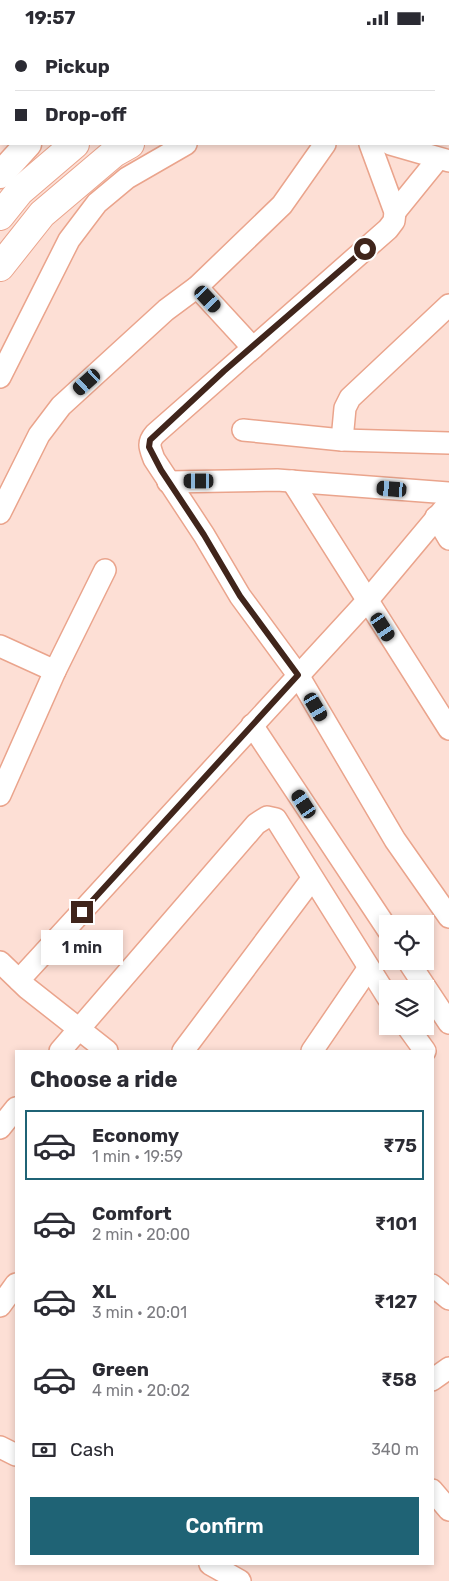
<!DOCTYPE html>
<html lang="en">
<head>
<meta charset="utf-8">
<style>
  body { margin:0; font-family:Rubik,sans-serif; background:#f7f7f7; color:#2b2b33; height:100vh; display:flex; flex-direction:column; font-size:19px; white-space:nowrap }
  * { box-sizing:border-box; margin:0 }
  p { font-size:16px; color:#7c7c81 }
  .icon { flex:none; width:28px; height:28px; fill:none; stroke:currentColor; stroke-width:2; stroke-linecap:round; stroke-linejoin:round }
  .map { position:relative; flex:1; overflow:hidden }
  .panel { position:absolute; left:15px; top:1015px; width:419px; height:515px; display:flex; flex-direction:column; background:#fff; border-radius:0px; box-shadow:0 2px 8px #0003 }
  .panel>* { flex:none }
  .banner { position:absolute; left:0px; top:0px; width:450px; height:110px; box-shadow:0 2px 8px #0003; display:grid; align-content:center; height:110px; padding:0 15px; background:#fff }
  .controls { position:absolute; left:379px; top:880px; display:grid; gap:10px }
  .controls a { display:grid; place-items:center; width:55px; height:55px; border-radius:0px; background:#fff; box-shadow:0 2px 8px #0003; font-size:25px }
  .end { position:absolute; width:22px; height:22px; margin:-11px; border:6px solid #40251b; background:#fff; box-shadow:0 0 0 2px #fff }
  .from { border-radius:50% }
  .bubble { position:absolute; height:35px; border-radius:0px; background:#fff; box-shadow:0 2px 8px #0003; font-size:16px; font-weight:600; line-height:35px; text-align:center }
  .car { position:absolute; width:15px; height:30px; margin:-15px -8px; border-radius:6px; box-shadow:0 0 4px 1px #0007; background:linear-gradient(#222 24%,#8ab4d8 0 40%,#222 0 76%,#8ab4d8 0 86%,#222 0) }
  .banner b { display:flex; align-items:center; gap:18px; height:48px; font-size:19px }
  .banner b+b { border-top:1px solid #e1e1e2 }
  .banner i { width:12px; height:12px; background:#2b2b33 }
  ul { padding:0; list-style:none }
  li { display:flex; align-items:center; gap:15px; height:70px; margin:0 10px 8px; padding:0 5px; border:2px solid transparent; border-radius:0px }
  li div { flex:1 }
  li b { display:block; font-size:19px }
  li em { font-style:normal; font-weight:600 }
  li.active { border-color:#1f6375 }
  li>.icon { width:45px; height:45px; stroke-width:1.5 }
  h2 { padding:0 15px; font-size:22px; line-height:60px }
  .pay { display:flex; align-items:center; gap:12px; height:55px; padding:0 15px; font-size:19px }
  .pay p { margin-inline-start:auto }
  .cta { display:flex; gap:10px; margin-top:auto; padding:10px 15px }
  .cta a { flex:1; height:58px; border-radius:0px; background:#1f6375; color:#fff; font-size:20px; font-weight:600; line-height:58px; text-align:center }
  .status { display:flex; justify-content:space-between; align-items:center; height:35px; padding:0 25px; background:#fff; direction:ltr }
  .status svg { height:14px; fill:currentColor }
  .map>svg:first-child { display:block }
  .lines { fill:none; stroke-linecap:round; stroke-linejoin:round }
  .minor-casing { stroke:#eaa48c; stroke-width:24 }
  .major-casing { stroke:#eaa48c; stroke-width:29 }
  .highway-casing { stroke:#eaa48c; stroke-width:30 }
  .minor { stroke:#fff; stroke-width:21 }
  .major { stroke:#fff; stroke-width:26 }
  .highway { stroke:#fff; stroke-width:28 }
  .route { stroke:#40251b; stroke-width:6 }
</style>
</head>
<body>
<div class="status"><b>19:57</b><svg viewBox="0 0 49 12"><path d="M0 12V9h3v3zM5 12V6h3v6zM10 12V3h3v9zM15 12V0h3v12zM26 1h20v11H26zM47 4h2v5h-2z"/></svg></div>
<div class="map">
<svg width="449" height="1546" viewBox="0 0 449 1546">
  <rect width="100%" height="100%" fill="#fddfd5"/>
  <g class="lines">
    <defs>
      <g id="minor">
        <path d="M370,109L395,177L394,186L388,194L155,399C147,408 150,413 154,424L204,500L240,561L298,640L395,805L449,882"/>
        <polyline points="390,109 449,126"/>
        <polyline points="395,177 438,124"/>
        <polyline points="197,252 253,313"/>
        <polyline points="0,342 69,205 97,168 127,143 186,109"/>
        <polyline points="243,395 342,405 449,408"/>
        <polyline points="342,405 345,373 350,363 449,270"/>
        <polyline points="292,446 449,694"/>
        <polyline points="168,447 277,445 449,458"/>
        <polyline points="0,478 39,400 61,371 166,275 197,252 282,170 325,109"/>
        <polyline points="436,482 449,504"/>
        <polyline points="0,611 55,636"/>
        <polyline points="252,690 388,895"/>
        <polyline points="0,760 55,636 105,535"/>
        <polyline points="408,926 449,988"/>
        <polyline points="0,927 27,953 107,1016"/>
        <polyline points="19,945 367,566 449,468"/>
        <polyline points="407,991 425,1016"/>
        <polyline points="60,1016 256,789 267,782 276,784 388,963"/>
        <polyline points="183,1016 312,844"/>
        <polyline points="312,1016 368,934"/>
        <polyline points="0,1093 16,1073"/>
        <polyline points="432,1250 449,1264"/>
        <polyline points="0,1271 16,1249"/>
        <polyline points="432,1345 449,1333"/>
        <polyline points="0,1412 16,1420"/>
        <polyline points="432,1455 449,1475"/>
        <polyline points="210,1529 240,1546"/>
      </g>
      <g id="major">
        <polyline points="435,0 435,1"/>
        <polyline points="127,1 128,0"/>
        <polyline points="150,1 152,0"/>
        <polyline points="0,140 28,109"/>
      </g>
      <g id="highway">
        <polyline points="271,1 275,0"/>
        <polyline points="0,181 20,156 75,109"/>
        <polyline points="0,232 42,179 114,118 130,109"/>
      </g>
    </defs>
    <!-- minor casing -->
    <use href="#minor" class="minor-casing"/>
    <!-- major casing -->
    <use href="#major" class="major-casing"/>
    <!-- highway casing -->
    <use href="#highway" class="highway-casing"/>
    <!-- minor -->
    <use href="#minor" class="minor"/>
    <!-- major -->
    <use href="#major" class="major"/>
    <!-- highway -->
    <use href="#highway" class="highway"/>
  </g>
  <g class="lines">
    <!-- route -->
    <polyline class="route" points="82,877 298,640 240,561 204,500 161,435 149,412 150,405 224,336 365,214"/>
  </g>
</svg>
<div class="controls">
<a><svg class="icon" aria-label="locate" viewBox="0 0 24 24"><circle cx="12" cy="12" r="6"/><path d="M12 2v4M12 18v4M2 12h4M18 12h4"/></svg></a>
<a><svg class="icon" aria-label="layers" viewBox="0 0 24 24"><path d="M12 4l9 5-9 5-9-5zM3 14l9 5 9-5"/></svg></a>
</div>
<i class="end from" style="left:365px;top:214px"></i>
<i class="end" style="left:82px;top:877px"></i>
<div class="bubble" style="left:41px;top:895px;width:82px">1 min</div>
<i class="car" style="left:208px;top:264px;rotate:137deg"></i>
<i class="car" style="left:87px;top:347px;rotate:228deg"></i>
<i class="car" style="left:199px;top:446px;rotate:270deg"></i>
<i class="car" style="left:392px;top:454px;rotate:275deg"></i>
<i class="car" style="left:383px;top:592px;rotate:147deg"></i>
<i class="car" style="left:316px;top:672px;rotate:150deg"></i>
<i class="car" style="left:304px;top:769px;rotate:327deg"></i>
<div class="banner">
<b><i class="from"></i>Pickup</b>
<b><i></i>Drop-off</b>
</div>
<section class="panel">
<h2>Choose a ride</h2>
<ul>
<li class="active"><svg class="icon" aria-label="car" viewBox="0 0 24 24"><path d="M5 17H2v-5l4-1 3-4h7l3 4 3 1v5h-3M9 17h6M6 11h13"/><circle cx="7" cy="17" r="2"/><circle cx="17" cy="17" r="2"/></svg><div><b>Economy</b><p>1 min · 19:59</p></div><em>₹75</em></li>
<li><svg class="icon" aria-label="car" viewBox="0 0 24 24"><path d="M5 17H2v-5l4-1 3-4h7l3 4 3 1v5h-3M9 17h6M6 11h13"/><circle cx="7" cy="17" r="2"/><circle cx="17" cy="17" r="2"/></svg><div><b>Comfort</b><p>2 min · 20:00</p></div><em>₹101</em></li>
<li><svg class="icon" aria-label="car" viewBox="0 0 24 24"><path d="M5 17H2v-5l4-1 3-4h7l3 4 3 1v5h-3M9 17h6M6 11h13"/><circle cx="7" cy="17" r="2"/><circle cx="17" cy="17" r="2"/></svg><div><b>XL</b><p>3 min · 20:01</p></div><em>₹127</em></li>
<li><svg class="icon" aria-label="car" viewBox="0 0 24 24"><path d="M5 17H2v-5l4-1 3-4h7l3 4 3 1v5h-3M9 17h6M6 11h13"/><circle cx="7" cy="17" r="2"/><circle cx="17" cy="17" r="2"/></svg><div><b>Green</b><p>4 min · 20:02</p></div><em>₹58</em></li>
</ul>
<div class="pay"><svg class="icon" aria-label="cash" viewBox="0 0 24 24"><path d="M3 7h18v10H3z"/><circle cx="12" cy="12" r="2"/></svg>Cash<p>340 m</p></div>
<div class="cta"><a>Confirm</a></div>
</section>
</div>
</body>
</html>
